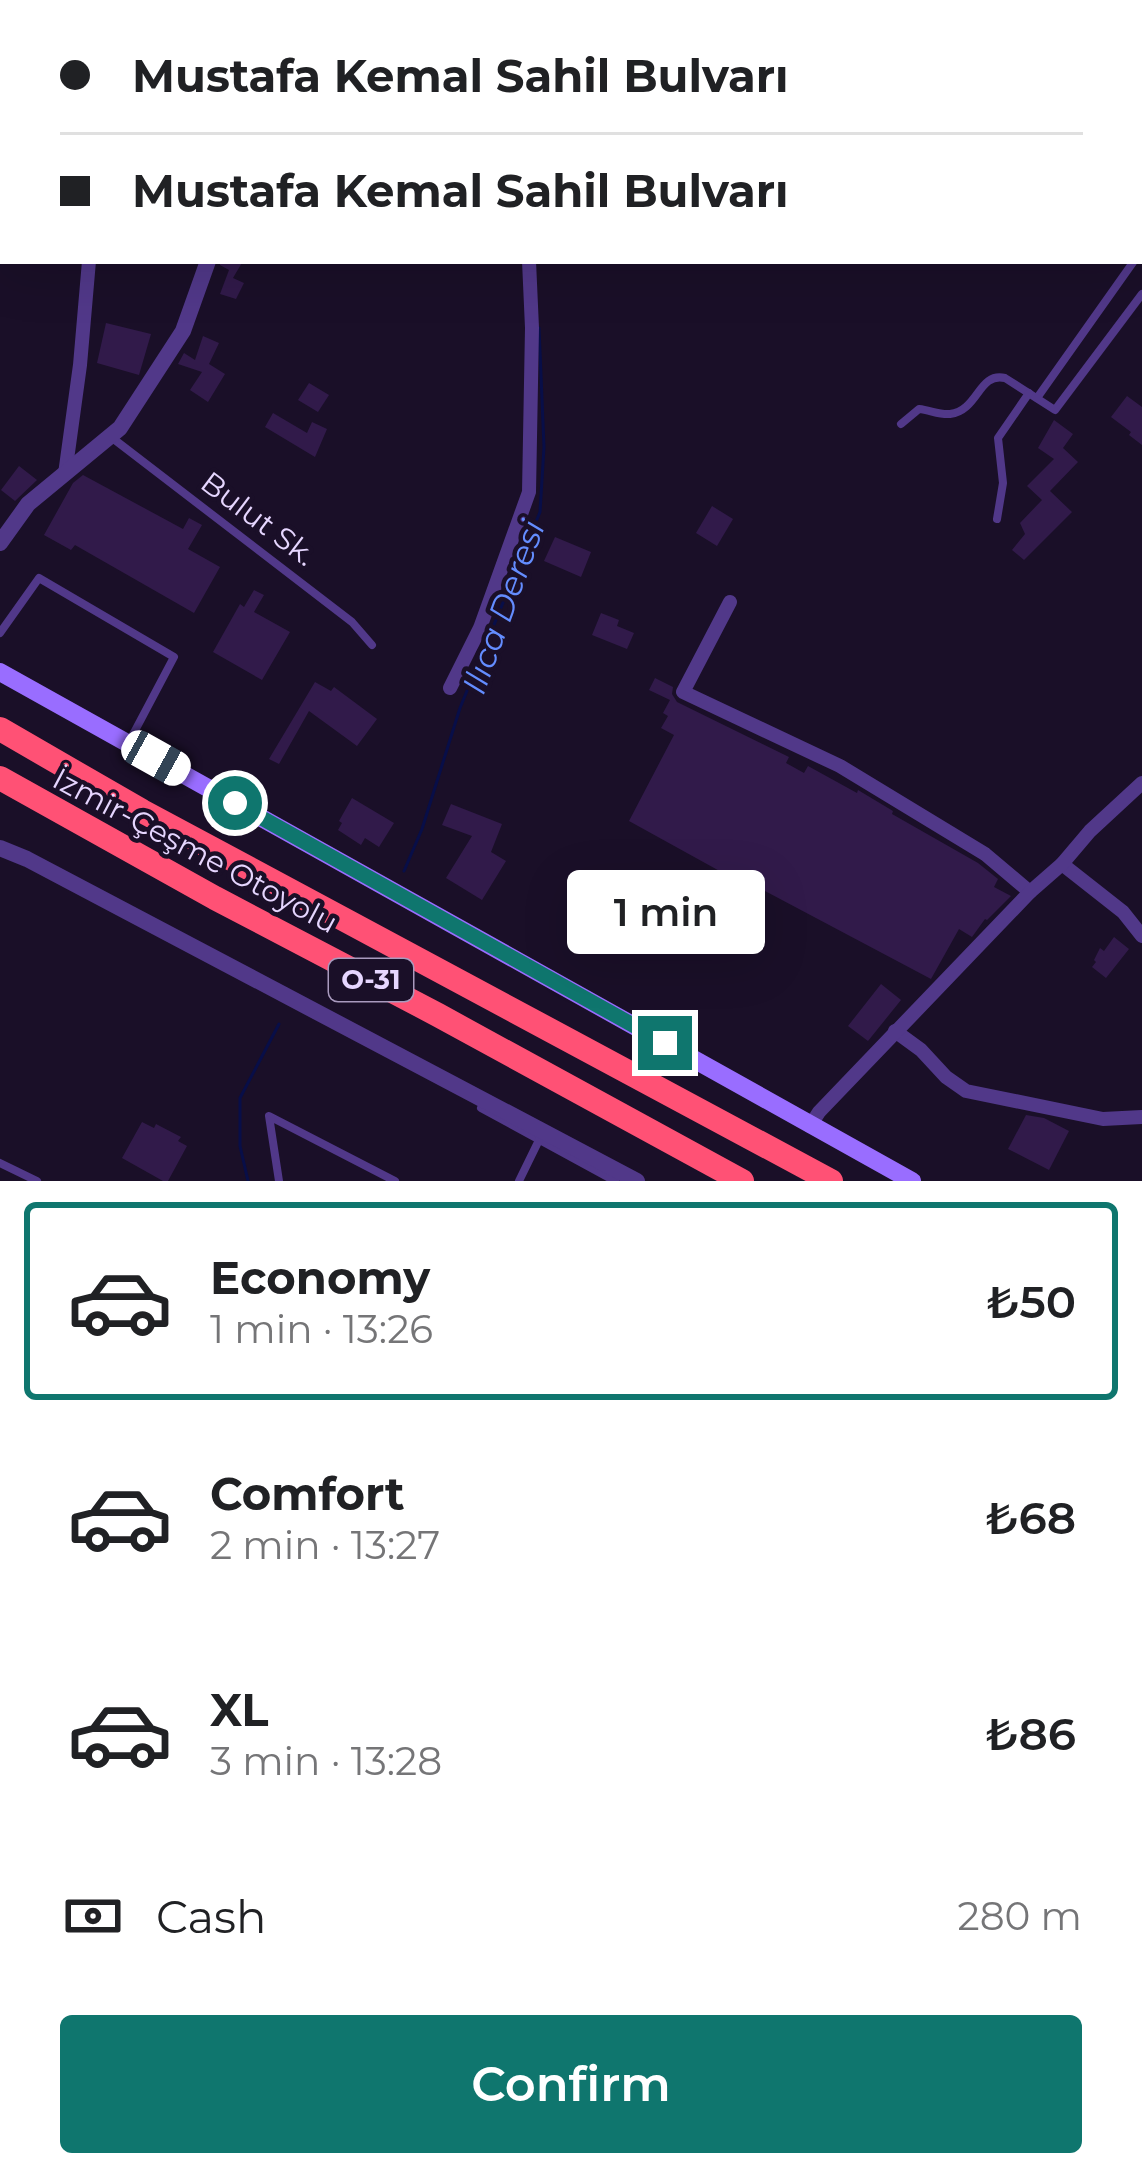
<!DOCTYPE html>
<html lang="en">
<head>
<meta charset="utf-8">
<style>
  body { margin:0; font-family:Montserrat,sans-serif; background:#f6f6f6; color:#202124; height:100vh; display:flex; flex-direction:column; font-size:45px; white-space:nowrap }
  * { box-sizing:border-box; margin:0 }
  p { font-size:39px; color:#757577 }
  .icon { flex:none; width:66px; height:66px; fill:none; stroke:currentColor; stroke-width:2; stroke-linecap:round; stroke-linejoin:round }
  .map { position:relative; height:1181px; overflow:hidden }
  .drawer { display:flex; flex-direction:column; background:#fff; flex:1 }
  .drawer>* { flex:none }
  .hud { position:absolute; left:0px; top:0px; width:1143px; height:264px; box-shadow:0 12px 48px #0002; display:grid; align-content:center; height:264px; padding:0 60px; background:#fff }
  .end { position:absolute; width:54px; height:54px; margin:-27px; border:15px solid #0f766e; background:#fff; box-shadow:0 0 0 6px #fff }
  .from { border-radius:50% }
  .bubble { position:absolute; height:84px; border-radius:12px; background:#fff; box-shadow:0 12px 48px #0002; font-size:39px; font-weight:600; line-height:84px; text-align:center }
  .car { position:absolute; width:36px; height:72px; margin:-36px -18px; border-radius:15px; box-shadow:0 0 9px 3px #0007; background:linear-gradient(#fff 24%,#345 0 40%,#fff 0 76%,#345 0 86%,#fff 0) }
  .hud b { display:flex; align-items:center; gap:42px; height:114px; font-size:45px }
  .hud b+b { border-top:3px solid #e0e0e0 }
  .hud i { width:30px; height:30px; background:#202124 }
  ul { padding:21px 0 0; list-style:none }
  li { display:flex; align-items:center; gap:36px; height:198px; margin:0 24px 18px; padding:0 36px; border:6px solid transparent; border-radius:12px }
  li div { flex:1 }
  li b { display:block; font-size:45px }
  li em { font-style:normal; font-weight:600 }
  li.current { border-color:#0f766e }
  li>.icon { width:108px; height:108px; stroke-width:1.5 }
  .pay { display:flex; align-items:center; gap:30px; height:132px; padding:0 60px; font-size:45px }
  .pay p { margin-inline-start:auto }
  .button { display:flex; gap:24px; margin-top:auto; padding:24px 60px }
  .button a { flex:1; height:138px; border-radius:12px; background:#0f766e; color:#fff; font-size:48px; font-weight:600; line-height:138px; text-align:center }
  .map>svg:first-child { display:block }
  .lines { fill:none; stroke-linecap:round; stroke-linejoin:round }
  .stream { stroke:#080e48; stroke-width:3 }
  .building { fill:#311a4a }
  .service { stroke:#513889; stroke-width:8 }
  .minor { stroke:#513889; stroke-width:14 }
  .tertiary { stroke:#513889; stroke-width:16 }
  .secondary { stroke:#996dff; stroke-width:18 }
  .motorway { stroke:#ff5175; stroke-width:24 }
  .route { stroke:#0f766e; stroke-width:15 }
  .labels { text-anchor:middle; stroke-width:9; stroke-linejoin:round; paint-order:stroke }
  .shield { fill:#1a0f28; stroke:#a99abe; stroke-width:3 }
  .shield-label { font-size:27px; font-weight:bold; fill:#e6d6ff }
  .street-label { font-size:30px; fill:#e6d6ff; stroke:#1a0f28 }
  .water-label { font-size:33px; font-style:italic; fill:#648dff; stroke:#1a0f28 }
</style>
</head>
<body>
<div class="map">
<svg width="1142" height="1181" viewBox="0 0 1142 1181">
  <rect width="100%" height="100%" fill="#1a0f28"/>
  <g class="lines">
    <!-- stream -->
    <g class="stream">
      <polyline points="539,3 539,0"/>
      <polyline points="404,871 422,829 460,708 540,512 544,447 539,328"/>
      <polyline points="248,1181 240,1146 240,1098 279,1024"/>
    </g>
  </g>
  <!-- building -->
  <g class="building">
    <polygon points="220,261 243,261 233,278 244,283 236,299 220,294 229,270 220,265"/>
    <polygon points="106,323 151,334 139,375 97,363"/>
    <polygon points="203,336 219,343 209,364 225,374 208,402 190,390 202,372 178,364 184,353 195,360"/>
    <polygon points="309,383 329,395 318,412 298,400"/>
    <polygon points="1127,396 1142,407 1142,445 1129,435 1131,432 1111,417"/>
    <polygon points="273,413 307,433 312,422 327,429 315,457 265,427"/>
    <polygon points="1054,420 1073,434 1063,448 1078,462 1050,491 1072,512 1024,560 1012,550 1025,534 1020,523 1042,500 1027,486 1054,459 1038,448"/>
    <polygon points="19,466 37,480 15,501 1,490"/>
    <polygon points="83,475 183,529 189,518 202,525 188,549 220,567 194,613 75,545 71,550 44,535 73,483"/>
    <polygon points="712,506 733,519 717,546 696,533"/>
    <polygon points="555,537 591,552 581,577 544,561"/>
    <polygon points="254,590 264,595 254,612 290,632 262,680 213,652 240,604 244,607"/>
    <polygon points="601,613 619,620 617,626 634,633 627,649 592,635"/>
    <polygon points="655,678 673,687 672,694 677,702 789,757 786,763 804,773 808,766 857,793 858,790 893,811 892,814 978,863 998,879 994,887 1011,896 987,920 985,919 972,937 959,929 931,979 765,891 763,895 629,821 674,735 661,728 668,716 663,713 670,700 649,690"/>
    <polygon points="315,682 331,691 334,687 377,719 357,746 309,711 279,764 269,759"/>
    <polygon points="352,798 394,823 379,847 365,838 361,845 338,830 342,823 339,821"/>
    <polygon points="451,804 502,824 491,852 506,861 482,900 446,878 472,836 442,825"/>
    <polygon points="1114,937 1129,949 1106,978 1092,967 1096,962 1094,960 1100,948 1104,951"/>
    <polygon points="881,984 901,1000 868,1041 848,1026"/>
    <polygon points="1026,1115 1044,1118 1069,1131 1049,1170 1008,1149"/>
    <polygon points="142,1122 154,1128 156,1124 181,1137 178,1141 187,1146 168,1181 163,1181 122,1158"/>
  </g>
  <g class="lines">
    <!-- service -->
    <g class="service">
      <polyline points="1140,254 1142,252"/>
      <polyline points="1037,398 1134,261"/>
      <path d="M901,424L919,409C930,410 939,415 950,414C979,410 978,372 1005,378L1055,410L1142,294"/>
      <polyline points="111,437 352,622 372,645"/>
      <polyline points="997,519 1003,483 998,438 1029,393"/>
      <polyline points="0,633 39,578 174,657 129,742"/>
      <polyline points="481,1108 615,1181"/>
      <polyline points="0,1163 37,1181"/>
      <polyline points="279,1181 269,1116 395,1181"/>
      <polyline points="519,1181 540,1138"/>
    </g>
    <!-- minor -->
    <g class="minor">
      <polyline points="675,0 680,3"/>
      <polyline points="114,3 114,0"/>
      <polyline points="532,3 532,0"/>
      <polyline points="0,12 3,13"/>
      <polyline points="0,182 3,183"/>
      <polyline points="1140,234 1142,234"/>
      <polyline points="65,474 80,365 89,261"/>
      <polyline points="730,602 683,692 840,766 985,854 1030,892"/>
      <polyline points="450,688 480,628 529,492 532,328 529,261"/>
      <polyline points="1062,864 1123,912 1142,936"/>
      <polyline points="895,1031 921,1050 946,1077 966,1091 1103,1119 1142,1117"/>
      <polyline points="810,1126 819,1112 1030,892 1062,864 1090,831 1142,783"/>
    </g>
    <!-- tertiary -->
    <g class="tertiary">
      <polyline points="387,0 387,3"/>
      <polyline points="0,543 28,504 120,428 183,331 208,261"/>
      <polyline points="0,848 27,859 637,1181"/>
    </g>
    <!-- secondary -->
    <polyline class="secondary" points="0,672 912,1181"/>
    <!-- motorway -->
    <g class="motorway">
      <polyline points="0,729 142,811 831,1181"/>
      <polyline points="0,778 215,898 438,1015 742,1181"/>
    </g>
  </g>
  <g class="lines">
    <!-- route -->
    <polyline class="route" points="235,803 665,1043"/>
  </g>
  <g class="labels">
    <!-- shield labels -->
    <rect class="shield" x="329" y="959" width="84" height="42" rx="9"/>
    <g class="shield-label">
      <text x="371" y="989">O-31</text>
    </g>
    <!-- street labels -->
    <g class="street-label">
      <text transform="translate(258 519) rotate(37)" y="10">Bulut Sk.</text>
      <text transform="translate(195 851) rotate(28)" y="10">İzmir-Çeşme Otoyolu</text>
    </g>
    <!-- water labels -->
    <g class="water-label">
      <text transform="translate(503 607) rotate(-70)" y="12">Ilıca Deresi</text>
    </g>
  </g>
</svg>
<i class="end from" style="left:235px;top:803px"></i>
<i class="end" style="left:665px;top:1043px"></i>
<div class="bubble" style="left:567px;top:870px;width:198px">1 min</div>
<i class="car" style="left:156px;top:758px;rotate:119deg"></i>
<div class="hud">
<b><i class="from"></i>Mustafa Kemal Sahil Bulvarı</b>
<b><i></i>Mustafa Kemal Sahil Bulvarı</b>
</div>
</div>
<section class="drawer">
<ul>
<li class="current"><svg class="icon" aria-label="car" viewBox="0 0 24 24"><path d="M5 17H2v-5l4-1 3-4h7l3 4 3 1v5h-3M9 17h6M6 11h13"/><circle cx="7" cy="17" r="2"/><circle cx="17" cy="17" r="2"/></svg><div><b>Economy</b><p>1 min · 13:26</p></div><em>₺50</em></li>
<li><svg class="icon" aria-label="car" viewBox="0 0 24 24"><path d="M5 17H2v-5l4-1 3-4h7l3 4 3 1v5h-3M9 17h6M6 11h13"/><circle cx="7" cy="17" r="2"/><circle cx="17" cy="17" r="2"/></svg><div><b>Comfort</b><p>2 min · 13:27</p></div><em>₺68</em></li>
<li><svg class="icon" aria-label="car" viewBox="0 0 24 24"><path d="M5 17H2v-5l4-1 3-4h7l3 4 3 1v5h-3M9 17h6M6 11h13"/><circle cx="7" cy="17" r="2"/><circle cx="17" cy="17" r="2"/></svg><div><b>XL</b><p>3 min · 13:28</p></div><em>₺86</em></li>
</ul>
<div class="pay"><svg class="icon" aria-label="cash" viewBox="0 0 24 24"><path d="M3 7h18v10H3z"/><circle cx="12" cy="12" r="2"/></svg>Cash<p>280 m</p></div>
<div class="button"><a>Confirm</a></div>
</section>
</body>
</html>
